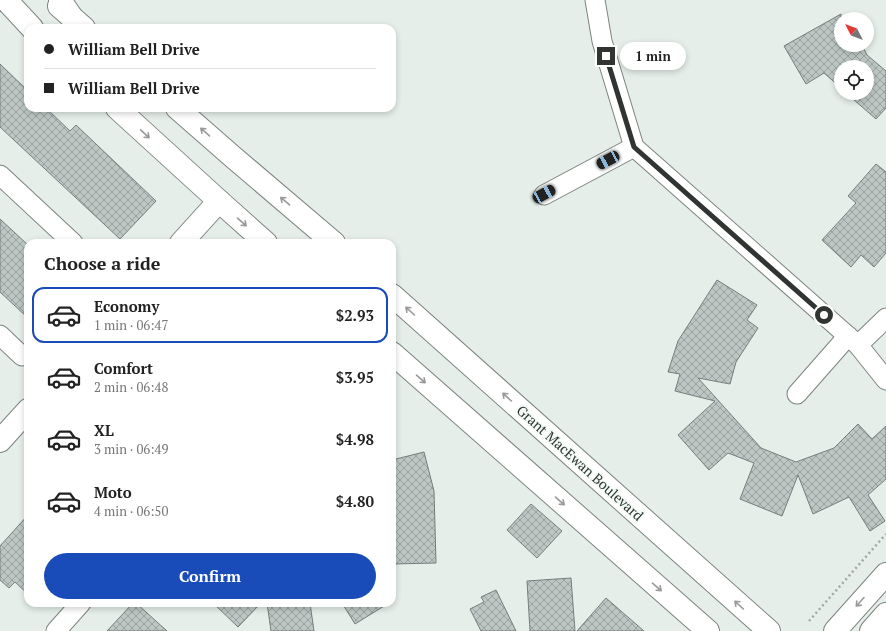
<!DOCTYPE html>
<html lang="en">
<head>
<meta charset="utf-8">
<style>
  body { margin:0; font-family:"PT Serif",serif; background:#f2f2f2; color:#222; height:100vh; display:flex; flex-direction:column; font-size:15px; white-space:nowrap }
  * { box-sizing:border-box; margin:0 }
  p { font-size:13px; color:#767676 }
  .icon { flex:none; width:22px; height:22px; fill:none; stroke:currentColor; stroke-width:2; stroke-linecap:round; stroke-linejoin:round }
  .map { position:relative; flex:1; overflow:hidden }
  .details { position:absolute; left:24px; top:239px; width:372px; height:368px; display:flex; flex-direction:column; background:#fff; border-radius:12px; box-shadow:0 2px 6px #0003 }
  .details>* { flex:none }
  .top-card { position:absolute; left:24px; top:24px; width:372px; height:88px; border-radius:12px; box-shadow:0 2px 6px #0003; display:grid; align-content:center; height:88px; padding:0 20px; background:#fff }
  .needle { width:26px; rotate:312deg }
  .fabs { position:absolute; left:834px; top:12px; display:grid; gap:8px }
  .fabs a { display:grid; place-items:center; width:40px; height:40px; border-radius:50%; background:#fff; box-shadow:0 2px 6px #0003; font-size:20px }
  .end { position:absolute; width:18px; height:18px; margin:-9px; border:5px solid #313532; background:#fff; box-shadow:0 0 0 2px #fff }
  .from { border-radius:50% }
  .bubble { position:absolute; height:28px; border-radius:14px; background:#fff; box-shadow:0 2px 6px #0003; font-size:13px; font-weight:700; line-height:28px; text-align:center }
  .car { position:absolute; width:12px; height:24px; margin:-12px -6px; border-radius:5px; box-shadow:0 0 3px 1px #0007; background:linear-gradient(#222 24%,#8ab4d8 0 40%,#222 0 76%,#8ab4d8 0 86%,#222 0) }
  .top-card b { display:flex; align-items:center; gap:14px; height:38px; font-size:15px }
  .top-card b+b { border-top:1px solid #e0e0e0 }
  .top-card i { width:10px; height:10px; background:#222 }
  ul { padding:0; list-style:none }
  li { display:flex; align-items:center; gap:12px; height:56px; margin:0 8px 6px; padding:0 12px; border:2px solid transparent; border-radius:12px }
  li div { flex:1 }
  li b { display:block; font-size:15px }
  li em { font-style:normal; font-weight:700 }
  li.on { border-color:#194cb8 }
  li>.icon { width:36px; height:36px; stroke-width:1.5 }
  h2 { padding:0 20px; font-size:18px; line-height:48px }
  .cta { display:flex; gap:8px; margin-top:auto; padding:8px 20px }
  .cta a { flex:1; height:46px; border-radius:24px; background:#194cb8; color:#fff; font-size:16px; font-weight:700; line-height:46px; text-align:center }
  .map>svg:first-child { display:block }
  .building { fill:url(#building-cross-hatch); stroke:#747e7c }
  .lines { fill:none; stroke-linecap:round; stroke-linejoin:round }
  .minor-casing { stroke:#7c847f; stroke-width:21 }
  .tertiary-casing { stroke:#7c847f; stroke-width:24 }
  .secondary-casing { stroke:#7c847f; stroke-width:24 }
  .primary-casing { stroke:#7c847f; stroke-width:24 }
  .path { stroke:#a1a8a3; stroke-width:2.5; stroke-dasharray:2 3; stroke-linecap:butt }
  .minor { stroke:#fff; stroke-width:19 }
  .tertiary { stroke:#fff; stroke-width:22 }
  .secondary { stroke:#fff; stroke-width:22 }
  .primary { stroke:#fff; stroke-width:22 }
  .oneway { stroke:#989a98 }
  .route { stroke:#313532; stroke-width:5 }
  .labels { text-anchor:middle; stroke-width:3.5; stroke-linejoin:round; paint-order:stroke }
  .street-label { font-size:14px; fill:#313532; stroke:#f2fbf5 }
</style>
</head>
<body>
<div class="map">
<svg width="886" height="631" viewBox="0 0 886 631">
  <defs>
    <pattern id="building-cross-hatch" width="8" height="8" patternUnits="userSpaceOnUse"><rect width="8" height="8" fill="#bcc7c4"/><path d="M0 0l8 8M0 8l8-8" fill="none" stroke="#99a2a0"/></pattern>
  </defs>
  <rect width="100%" height="100%" fill="#e5eee8"/>
  <!-- building -->
  <g class="building">
    <polygon points="841,14 841,45 862,45 867,55 886,71 886,108 876,119 846,93 867,93 867,67 841,67 841,88 824,73 806,84 784,46"/>
    <polygon points="0,64 28,91 28,108 46,108 70,131 76,125 156,201 120,239 0,127"/>
    <polygon points="876,164 886,172 886,253 874,267 861,255 851,267 822,240 856,203 848,196"/>
    <polygon points="0,219 28,245 28,318 0,292"/>
    <polygon points="717,280 757,305 747,320 758,328 736,362 730,384 698,378 761,448 796,462 834,448 858,424 872,439 886,426 886,479 868,495 885,521 870,531 849,497 813,514 798,475 782,516 740,499 754,463 728,453 709,470 678,435 715,401 675,391 680,374 668,372 678,341"/>
    <polygon points="424,452 434,491 436,563 392,564 392,460"/>
    <polygon points="531,504 562,531 537,558 507,530"/>
    <polygon points="28,515 28,594 15,582 9,588 0,580 0,546"/>
    <polygon points="571,578 575,631 530,631 527,581"/>
    <polygon points="496,590 516,631 481,631 470,609 484,602 481,597"/>
    <polygon points="606,598 644,631 577,631"/>
    <polygon points="133,603 136,603 167,631 107,631"/>
    <polygon points="213,603 261,603 238,627"/>
    <polygon points="267,603 310,603 314,631 271,631"/>
    <polygon points="342,603 389,603 355,624"/>
  </g>
  <g class="lines">
    <defs>
      <g id="minor">
        <polyline points="595,0 602,41 634,147 858,345 886,380"/>
        <polyline points="0,175 73,243"/>
        <polyline points="544,195 634,147"/>
        <polyline points="0,335 22,356"/>
        <polyline points="858,345 886,318"/>
        <polyline points="797,394 848,336"/>
        <polyline points="56,631 81,603"/>
      </g>
      <g id="tertiary">
        <polyline points="181,243 219,201"/>
        <polyline points="0,441 28,410"/>
      </g>
      <g id="secondary">
        <polyline points="6,0 32,28"/>
        <polyline points="59,6 84,28"/>
        <polyline points="117,108 219,201 266,243"/>
        <polyline points="177,108 233,157 334,243"/>
        <polyline points="392,295 769,631"/>
        <polyline points="392,353 708,631"/>
        <polyline points="835,631 886,574"/>
        <polyline points="871,631 886,614"/>
      </g>
      <polyline id="primary" points="60,0 73,19"/>
    </defs>
    <!-- minor casing -->
    <use href="#minor" class="minor-casing"/>
    <!-- tertiary casing -->
    <use href="#tertiary" class="tertiary-casing"/>
    <!-- secondary casing -->
    <use href="#secondary" class="secondary-casing"/>
    <!-- primary casing -->
    <use href="#primary" class="primary-casing"/>
    <!-- path -->
    <polyline class="path" points="809,621 886,534"/>
    <!-- minor -->
    <use href="#minor" class="minor"/>
    <!-- tertiary -->
    <use href="#tertiary" class="tertiary"/>
    <!-- secondary -->
    <use href="#secondary" class="secondary"/>
    <!-- primary -->
    <use href="#primary" class="primary"/>
  </g>
  <!-- one-way arrows -->
  <defs><path id="oneway-shaft" d="M-6 0H5M1.5-3L5.5 0L1.5 3" fill="none" stroke-width="1.6" stroke-linecap="round" stroke-linejoin="round"/></defs>
  <g class="oneway">
    <use href="#oneway-shaft" transform="translate(205 132) rotate(-139)"/>
    <use href="#oneway-shaft" transform="translate(145 134) rotate(43)"/>
    <use href="#oneway-shaft" transform="translate(285 201) rotate(-140)"/>
    <use href="#oneway-shaft" transform="translate(242 222) rotate(41)"/>
    <use href="#oneway-shaft" transform="translate(410 311) rotate(-138)"/>
    <use href="#oneway-shaft" transform="translate(421 379) rotate(41)"/>
    <use href="#oneway-shaft" transform="translate(507 397) rotate(-138)"/>
    <use href="#oneway-shaft" transform="translate(560 501) rotate(41)"/>
    <use href="#oneway-shaft" transform="translate(657 587) rotate(41)"/>
    <use href="#oneway-shaft" transform="translate(860 602) rotate(132)"/>
    <use href="#oneway-shaft" transform="translate(739 605) rotate(-138)"/>
  </g>
  <g class="lines">
    <!-- route -->
    <polyline class="route" points="606,56 634,147 824,315"/>
  </g>
  <g class="labels">
    <!-- street labels -->
    <g class="street-label">
      <text transform="translate(580 463) rotate(42)" y="5">Grant MacEwan Boulevard</text>
    </g>
  </g>
</svg>
<div class="fabs">
<a><svg class="needle" viewBox="-14 -14 28 28"><path d="M0-13l5 13h-10z" fill="#e53935"/><path d="M0 13l5-13h-10z" fill="#767676"/></svg></a>
<a><svg class="icon" aria-label="locate" viewBox="0 0 24 24"><circle cx="12" cy="12" r="6"/><path d="M12 2v4M12 18v4M2 12h4M18 12h4"/></svg></a>
</div>
<i class="end from" style="left:824px;top:315px"></i>
<i class="end" style="left:606px;top:56px"></i>
<div class="bubble" style="left:620px;top:42px;width:66px">1 min</div>
<i class="car" style="left:608px;top:160px;rotate:242deg"></i>
<i class="car" style="left:544px;top:194px;rotate:62deg"></i>
<div class="top-card">
<b><i class="from"></i>William Bell Drive</b>
<b><i></i>William Bell Drive</b>
</div>
<section class="details">
<h2>Choose a ride</h2>
<ul>
<li class="on"><svg class="icon" aria-label="car" viewBox="0 0 24 24"><path d="M5 17H2v-5l4-1 3-4h7l3 4 3 1v5h-3M9 17h6M6 11h13"/><circle cx="7" cy="17" r="2"/><circle cx="17" cy="17" r="2"/></svg><div><b>Economy</b><p>1 min · 06:47</p></div><em>$2.93</em></li>
<li><svg class="icon" aria-label="car" viewBox="0 0 24 24"><path d="M5 17H2v-5l4-1 3-4h7l3 4 3 1v5h-3M9 17h6M6 11h13"/><circle cx="7" cy="17" r="2"/><circle cx="17" cy="17" r="2"/></svg><div><b>Comfort</b><p>2 min · 06:48</p></div><em>$3.95</em></li>
<li><svg class="icon" aria-label="car" viewBox="0 0 24 24"><path d="M5 17H2v-5l4-1 3-4h7l3 4 3 1v5h-3M9 17h6M6 11h13"/><circle cx="7" cy="17" r="2"/><circle cx="17" cy="17" r="2"/></svg><div><b>XL</b><p>3 min · 06:49</p></div><em>$4.98</em></li>
<li><svg class="icon" aria-label="car" viewBox="0 0 24 24"><path d="M5 17H2v-5l4-1 3-4h7l3 4 3 1v5h-3M9 17h6M6 11h13"/><circle cx="7" cy="17" r="2"/><circle cx="17" cy="17" r="2"/></svg><div><b>Moto</b><p>4 min · 06:50</p></div><em>$4.80</em></li>
</ul>
<div class="cta"><a>Confirm</a></div>
</section>
</div>
</body>
</html>
